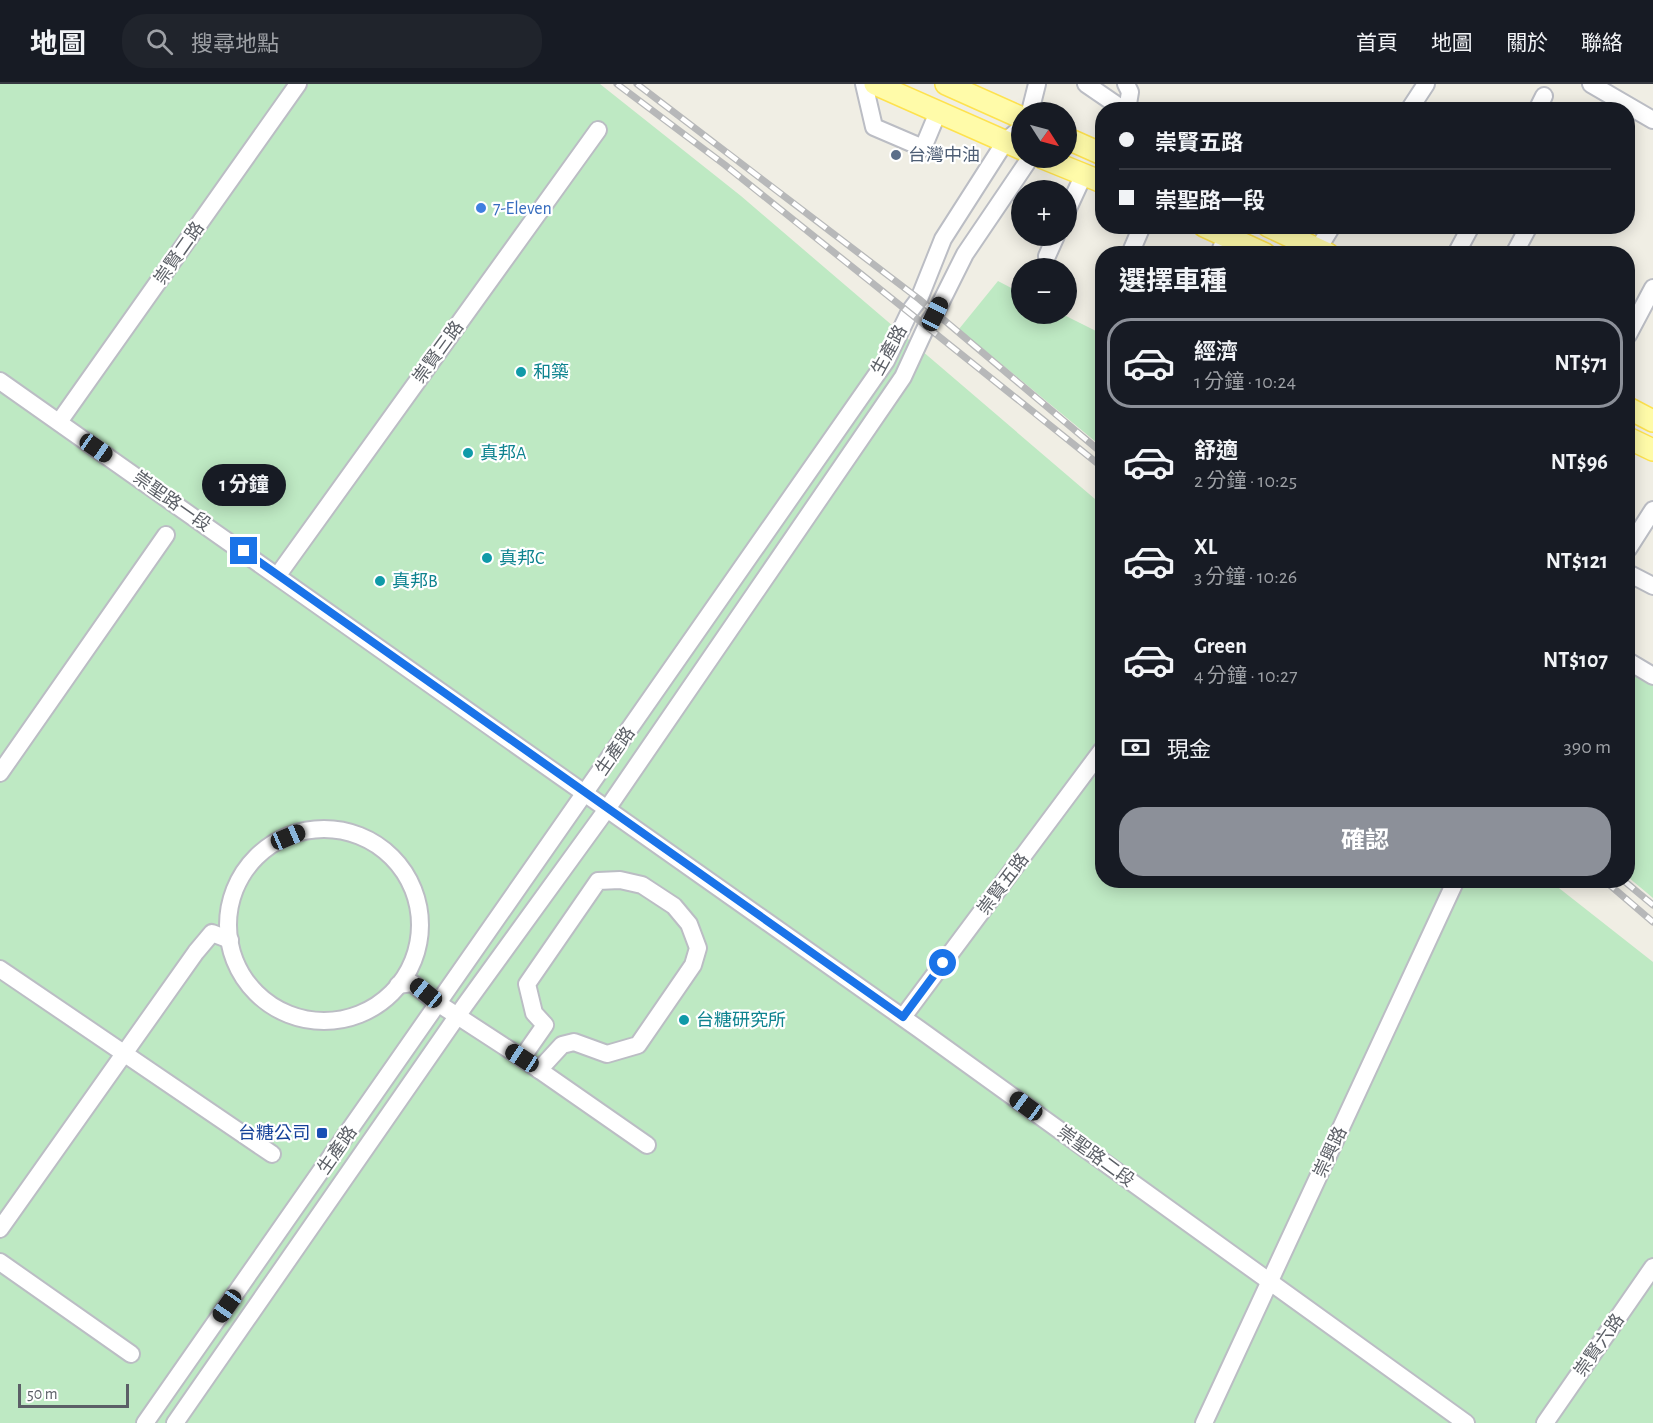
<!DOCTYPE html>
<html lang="zh-TW">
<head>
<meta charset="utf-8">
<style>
  body { margin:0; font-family:"Alegreya Sans","Noto Sans TC",sans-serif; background:#20242c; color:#f1f3f6; height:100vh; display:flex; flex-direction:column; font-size:22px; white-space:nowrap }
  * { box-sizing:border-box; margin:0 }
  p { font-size:20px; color:#9ea1a6 }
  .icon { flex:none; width:33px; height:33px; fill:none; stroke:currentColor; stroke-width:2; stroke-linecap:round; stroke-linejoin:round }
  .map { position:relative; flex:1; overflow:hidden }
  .side { position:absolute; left:1095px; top:162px; width:540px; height:642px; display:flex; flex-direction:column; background:#171b24; border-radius:24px; box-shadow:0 3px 15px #0003 }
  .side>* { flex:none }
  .top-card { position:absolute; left:1095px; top:18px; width:540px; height:132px; border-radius:24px; box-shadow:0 3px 15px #0003; display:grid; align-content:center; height:132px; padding:0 24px; background:#171b24 }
  .needle { width:39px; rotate:126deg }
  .controls { position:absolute; left:1011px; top:18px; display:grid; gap:12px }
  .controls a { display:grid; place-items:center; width:66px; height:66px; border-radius:50%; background:#171b24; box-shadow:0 3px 15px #0003; font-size:30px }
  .scale { position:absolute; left:18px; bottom:15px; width:111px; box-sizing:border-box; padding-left:6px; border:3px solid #5b5f66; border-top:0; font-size:16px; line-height:21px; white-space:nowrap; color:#5b5f66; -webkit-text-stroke:4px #fff; paint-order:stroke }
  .end { position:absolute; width:27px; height:27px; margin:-14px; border:8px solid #1a73e8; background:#fff; box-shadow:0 0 0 3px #fff }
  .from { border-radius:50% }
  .bubble { position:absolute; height:42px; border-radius:21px; background:#171b24; box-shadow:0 3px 15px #0003; font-size:20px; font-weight:700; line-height:42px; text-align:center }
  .car { position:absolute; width:18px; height:36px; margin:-18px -9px; border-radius:8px; box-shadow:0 0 4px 2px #0007; background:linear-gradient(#222 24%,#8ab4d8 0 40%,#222 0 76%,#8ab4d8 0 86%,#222 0) }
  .top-card b { display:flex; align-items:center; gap:21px; height:57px; font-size:22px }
  .top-card b+b { border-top:2px solid #363941 }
  .top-card i { width:15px; height:15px; background:#f1f3f6 }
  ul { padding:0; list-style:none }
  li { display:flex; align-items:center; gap:18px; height:90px; margin:0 12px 9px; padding:0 12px; border:3px solid transparent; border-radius:24px }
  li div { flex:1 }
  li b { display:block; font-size:22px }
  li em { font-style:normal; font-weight:700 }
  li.current { border-color:#8c9099 }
  li>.icon { width:54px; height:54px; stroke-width:1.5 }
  h2 { padding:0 24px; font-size:27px; line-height:72px }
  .pay { display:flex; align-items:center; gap:15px; height:66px; padding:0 24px; font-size:22px }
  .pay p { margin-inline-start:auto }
  .primary-button { display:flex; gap:12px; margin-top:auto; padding:12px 24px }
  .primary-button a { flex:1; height:69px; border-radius:24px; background:#8c9099; color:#fff; font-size:24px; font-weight:700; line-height:69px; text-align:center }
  header { display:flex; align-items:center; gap:36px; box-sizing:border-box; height:84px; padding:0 30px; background:#171b24; border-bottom:2px solid #363941 }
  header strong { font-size:28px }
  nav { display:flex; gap:33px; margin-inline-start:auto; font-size:21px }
  .search { width:420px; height:54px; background:#20242c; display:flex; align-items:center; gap:15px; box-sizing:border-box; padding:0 21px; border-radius:24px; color:#9ea1a6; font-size:22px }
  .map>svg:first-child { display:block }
  .green { fill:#bee9c3 }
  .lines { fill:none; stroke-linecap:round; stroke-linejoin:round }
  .minor-casing { stroke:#bbbdc4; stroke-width:20 }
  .major-casing { stroke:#fee24e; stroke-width:24 }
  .minor { stroke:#fff; stroke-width:16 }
  .major { stroke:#fffba9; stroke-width:21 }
  .rail-casing { stroke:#b7b8b9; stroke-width:7 }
  .rail { stroke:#fff; stroke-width:4.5; stroke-dasharray:14; stroke-linecap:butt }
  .route { stroke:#1a73e8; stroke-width:8 }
  .service-dot { fill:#5c6f8a; stroke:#fff; stroke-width:2 }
  .shop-dot { fill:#3f7fe0; stroke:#fff; stroke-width:2 }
  .culture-dot { fill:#0f9aa8; stroke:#fff; stroke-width:2 }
  .transit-dot { fill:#1a4fb4; stroke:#fff; stroke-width:2 }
  .labels { text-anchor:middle; stroke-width:4.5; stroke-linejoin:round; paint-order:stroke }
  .service-label { font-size:18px; fill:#4e5e75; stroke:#fff; text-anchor:start }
  .shop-label { font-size:18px; fill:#366cbe; stroke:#fff; text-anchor:start }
  .street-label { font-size:18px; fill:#5b5f66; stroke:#fff }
  .culture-label { font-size:18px; fill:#0d838f; stroke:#fff; text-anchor:start }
  .transit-label { font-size:18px; fill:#164399; stroke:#fff; text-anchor:end }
</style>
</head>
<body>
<header>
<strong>地圖</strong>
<div class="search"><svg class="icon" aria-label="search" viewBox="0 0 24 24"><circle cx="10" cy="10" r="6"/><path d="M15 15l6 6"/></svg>搜尋地點</div>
<nav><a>首頁</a><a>地圖</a><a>關於</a><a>聯絡</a></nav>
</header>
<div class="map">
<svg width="1653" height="1339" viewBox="0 0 1653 1339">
  <rect width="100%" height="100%" fill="#f0eee4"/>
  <!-- green -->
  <g class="green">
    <polygon points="0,0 600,0 741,112 1102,421 1102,796 1550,797 1653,878 1653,1339 0,1339"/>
    <polygon points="998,197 1021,209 1022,230 1062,230 1102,250 1102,363 959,245"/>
    <polygon points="1628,583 1653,597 1653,814 1628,793"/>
  </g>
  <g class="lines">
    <defs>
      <g id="minor">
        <polyline points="864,0 874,43 923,64 938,28"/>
        <polyline points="1086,0 1124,26"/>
        <polyline points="1126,0 1130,8 1127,26"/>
        <polyline points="1591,0 1653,36"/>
        <polyline points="1409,26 1426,0"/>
        <polyline points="1537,26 1544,12"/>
        <polyline points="1030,28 1037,0"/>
        <polyline points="1066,129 1084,90"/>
        <polyline points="1130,170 1142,142"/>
        <polyline points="1219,170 1226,152"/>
        <polyline points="1315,170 1332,142"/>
        <polyline points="1456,170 1471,142"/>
        <polyline points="1514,170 1529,142"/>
        <polyline points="1047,172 1056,152"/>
        <polyline points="1628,251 1653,204"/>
        <polyline points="0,297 919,945 1466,1339"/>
        <polyline points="59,338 298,0"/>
        <polyline points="1628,465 1653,426"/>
        <polyline points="1628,489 1653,502"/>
        <polyline points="278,491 598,46"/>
        <polyline points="1628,577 1653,592"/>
        <polyline points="0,689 166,451"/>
        <circle cx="324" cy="841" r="96"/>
        <polyline points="0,885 272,1070"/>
        <polyline points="398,901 412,899 439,920 522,974 647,1061"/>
        <polyline points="903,933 1102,666"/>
        <polyline points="522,974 545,941 534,929 527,900 598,797 620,796 642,801 674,822 689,840 698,864 693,881 638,961 607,970 574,958 562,961 539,986"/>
        <polyline points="0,1145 196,868 212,849 230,856"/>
        <polyline points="0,1178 131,1270"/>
        <polyline points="145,1339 886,277 910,227 919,215 943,155 1005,58 1022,43"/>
        <polyline points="175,1339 465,921 607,725 903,293 927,241 935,230 965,170 1030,74"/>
        <polyline points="1204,1339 1456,796"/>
        <polyline points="1545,1339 1653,1183"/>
      </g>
      <g id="major">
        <polyline points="875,0 1022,65"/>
        <polyline points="946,0 1022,34"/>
        <polyline points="1066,54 1102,70"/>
        <polyline points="1043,74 1102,98"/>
        <polyline points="1204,142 1265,170"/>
        <polyline points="1268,142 1328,170"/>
        <polyline points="1628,324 1653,337"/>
        <polyline points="1628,354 1653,366"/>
      </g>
    </defs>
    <!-- minor casing -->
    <use href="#minor" class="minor-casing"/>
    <!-- major casing -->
    <use href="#major" class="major-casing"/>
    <!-- minor -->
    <use href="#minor" class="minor"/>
    <!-- major -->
    <use href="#major" class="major"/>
    <defs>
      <g id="rail">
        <polyline points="617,0 725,81 1102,383"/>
        <polyline points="637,0 919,215 1102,369"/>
        <polyline points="1604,796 1653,838"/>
        <polyline points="1623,796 1653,821"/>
      </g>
    </defs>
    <!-- rail casing -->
    <use href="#rail" class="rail-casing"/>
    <!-- rail -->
    <use href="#rail" class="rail"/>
  </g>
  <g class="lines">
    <!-- route -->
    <polyline class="route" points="244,467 903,933 943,879"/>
  </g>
  <!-- markers -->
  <circle class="service-dot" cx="896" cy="71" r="6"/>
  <circle class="shop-dot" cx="481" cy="124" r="6"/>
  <g class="culture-dot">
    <circle cx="521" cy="288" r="6"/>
    <circle cx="468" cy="369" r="6"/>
    <circle cx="487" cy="474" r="6"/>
    <circle cx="380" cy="497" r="6"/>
    <circle cx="684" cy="936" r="6"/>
  </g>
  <rect class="transit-dot" x="316" y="1043" width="12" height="12" rx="3"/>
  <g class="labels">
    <!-- service labels -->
    <g class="service-label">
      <text x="908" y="77">台灣中油</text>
    </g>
    <!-- shop labels -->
    <g class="shop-label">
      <text x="493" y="130">7-Eleven</text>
    </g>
    <!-- street labels -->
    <g class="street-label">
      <text transform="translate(179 169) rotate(-55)" y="6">崇賢二路</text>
      <text transform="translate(889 266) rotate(-61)" y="6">生產路</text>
      <text transform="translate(438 268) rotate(-54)" y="6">崇賢三路</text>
      <text transform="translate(172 417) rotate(35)" y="6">崇聖路一段</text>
      <text transform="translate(615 667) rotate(-55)" y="6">生產路</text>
      <text transform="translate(1003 800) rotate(-53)" y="6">崇賢五路</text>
      <text transform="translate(337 1066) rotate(-55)" y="6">生產路</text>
      <text transform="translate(1330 1068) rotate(-65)" y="6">崇興路</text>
      <text transform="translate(1096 1072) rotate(36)" y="6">崇聖路二段</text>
      <text transform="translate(1599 1261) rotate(-55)" y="6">崇賢六路</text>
    </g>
    <!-- culture labels -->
    <g class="culture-label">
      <text x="533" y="294">和築</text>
      <text x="480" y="375">真邦A</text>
      <text x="499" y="480">真邦C</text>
      <text x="392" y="503">真邦B</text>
      <text x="696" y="942">台糖研究所</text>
    </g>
    <!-- transit labels -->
    <g class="transit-label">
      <text x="310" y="1055">台糖公司</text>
    </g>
  </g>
</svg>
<div class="controls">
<a><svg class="needle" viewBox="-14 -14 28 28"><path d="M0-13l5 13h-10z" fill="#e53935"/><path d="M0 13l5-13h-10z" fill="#9ea1a6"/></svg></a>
<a>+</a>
<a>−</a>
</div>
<div class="scale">50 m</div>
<i class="end from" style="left:943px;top:879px"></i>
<i class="end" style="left:244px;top:467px"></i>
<div class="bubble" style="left:202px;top:380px;width:84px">1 分鐘</div>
<i class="car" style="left:935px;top:230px;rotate:26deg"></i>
<i class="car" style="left:96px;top:364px;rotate:125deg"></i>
<i class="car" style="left:288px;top:753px;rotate:67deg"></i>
<i class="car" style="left:426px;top:909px;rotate:309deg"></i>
<i class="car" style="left:522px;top:974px;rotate:303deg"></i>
<i class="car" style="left:1026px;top:1022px;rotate:306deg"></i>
<i class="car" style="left:227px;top:1222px;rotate:215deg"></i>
<div class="top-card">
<b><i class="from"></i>崇賢五路</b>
<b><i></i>崇聖路一段</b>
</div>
<section class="side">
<h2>選擇車種</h2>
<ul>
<li class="current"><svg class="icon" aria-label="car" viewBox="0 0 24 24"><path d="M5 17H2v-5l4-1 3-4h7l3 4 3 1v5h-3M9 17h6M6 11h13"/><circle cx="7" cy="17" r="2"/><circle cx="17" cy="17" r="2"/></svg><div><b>經濟</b><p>1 分鐘 · 10:24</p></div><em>NT$71</em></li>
<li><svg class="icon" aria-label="car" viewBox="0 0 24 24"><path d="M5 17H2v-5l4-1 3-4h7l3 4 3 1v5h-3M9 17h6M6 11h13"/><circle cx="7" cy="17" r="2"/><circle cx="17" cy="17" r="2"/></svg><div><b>舒適</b><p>2 分鐘 · 10:25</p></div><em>NT$96</em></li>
<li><svg class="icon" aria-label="car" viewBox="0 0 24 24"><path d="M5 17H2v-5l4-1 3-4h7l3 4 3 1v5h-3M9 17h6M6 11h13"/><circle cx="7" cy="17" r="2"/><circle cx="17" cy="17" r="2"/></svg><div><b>XL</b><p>3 分鐘 · 10:26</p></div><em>NT$121</em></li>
<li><svg class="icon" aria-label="car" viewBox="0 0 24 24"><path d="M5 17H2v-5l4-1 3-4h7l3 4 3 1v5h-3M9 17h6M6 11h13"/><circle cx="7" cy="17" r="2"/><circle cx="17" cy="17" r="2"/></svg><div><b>Green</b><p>4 分鐘 · 10:27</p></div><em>NT$107</em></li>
</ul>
<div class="pay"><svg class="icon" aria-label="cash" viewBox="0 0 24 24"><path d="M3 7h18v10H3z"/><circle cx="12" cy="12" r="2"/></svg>現金<p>390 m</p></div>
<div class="primary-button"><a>確認</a></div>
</section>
</div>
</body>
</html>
